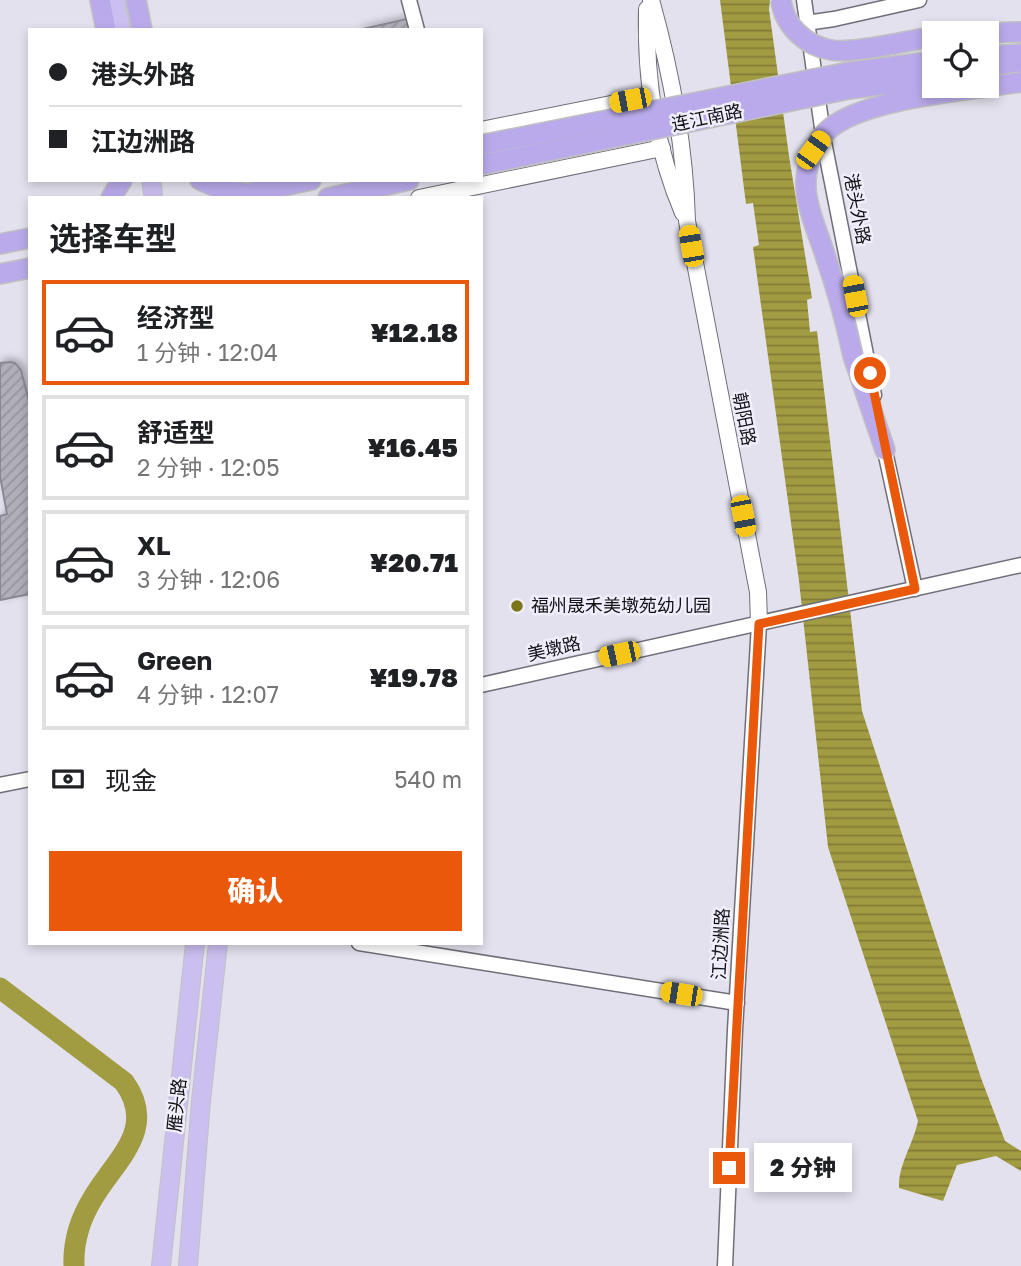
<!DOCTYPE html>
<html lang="zh">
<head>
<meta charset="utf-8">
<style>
  body { margin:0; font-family:"Golos Text","Noto Sans SC",sans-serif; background:#f2f2f2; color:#202124; height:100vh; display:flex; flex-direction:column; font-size:26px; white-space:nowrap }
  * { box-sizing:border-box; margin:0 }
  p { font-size:23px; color:#757577 }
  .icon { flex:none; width:38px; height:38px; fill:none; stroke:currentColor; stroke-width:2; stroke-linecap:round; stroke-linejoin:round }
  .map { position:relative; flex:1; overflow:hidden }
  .sheet { position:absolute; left:28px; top:196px; width:455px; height:749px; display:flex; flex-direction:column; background:#fff; border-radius:0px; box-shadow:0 4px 10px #0003 }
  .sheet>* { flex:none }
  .hud { position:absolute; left:28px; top:28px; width:455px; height:154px; border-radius:0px; box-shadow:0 4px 10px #0003; display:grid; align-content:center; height:154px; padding:0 21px; background:#fff }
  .tools { position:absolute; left:922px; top:21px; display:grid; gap:14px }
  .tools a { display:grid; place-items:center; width:77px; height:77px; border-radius:0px; background:#fff; box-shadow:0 4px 10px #0003; font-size:35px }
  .end { position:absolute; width:32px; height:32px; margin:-16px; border:9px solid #ea580c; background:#fff; box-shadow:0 0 0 4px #fff }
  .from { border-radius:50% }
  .bubble { position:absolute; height:49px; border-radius:0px; background:#fff; box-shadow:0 4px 10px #0003; font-size:23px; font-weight:800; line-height:49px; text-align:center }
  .car { position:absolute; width:21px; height:42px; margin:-21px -10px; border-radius:9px; box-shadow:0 0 5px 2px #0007; background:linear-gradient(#f5c518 24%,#345 0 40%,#f5c518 0 76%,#345 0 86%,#f5c518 0) }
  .hud b { display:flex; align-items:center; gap:24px; height:66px; font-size:26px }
  .hud b+b { border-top:2px solid #e0e0e0 }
  .hud i { width:18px; height:18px; background:#202124 }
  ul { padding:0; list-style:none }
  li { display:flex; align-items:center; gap:21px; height:105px; margin:0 14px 10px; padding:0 7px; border:4px solid #e0e0e0; border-radius:0px }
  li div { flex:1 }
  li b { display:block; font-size:26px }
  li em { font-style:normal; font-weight:800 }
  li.current { border-color:#ea580c }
  li>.icon { width:63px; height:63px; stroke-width:1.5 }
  h2 { padding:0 21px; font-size:32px; line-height:84px }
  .pay { display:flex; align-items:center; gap:18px; height:77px; padding:0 21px; font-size:26px }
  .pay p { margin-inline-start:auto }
  .button { display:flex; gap:14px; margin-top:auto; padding:14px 21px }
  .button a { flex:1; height:80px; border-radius:0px; background:#ea580c; color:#fff; font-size:28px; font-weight:800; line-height:80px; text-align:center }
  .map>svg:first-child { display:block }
  .water { fill:url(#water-rules) }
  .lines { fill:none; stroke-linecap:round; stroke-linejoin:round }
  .river { stroke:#a19b42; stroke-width:21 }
  .building { fill:url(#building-hatch); stroke:#8a8893; stroke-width:2; filter:url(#shadow) }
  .tertiary-casing { stroke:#706e78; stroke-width:17 }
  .secondary-casing { stroke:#706e78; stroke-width:18 }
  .primary-casing { stroke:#c1c1c2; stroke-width:20 }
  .trunk-casing { stroke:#c1c1c2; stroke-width:22 }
  .tertiary { stroke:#fff; stroke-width:14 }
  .secondary { stroke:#fff; stroke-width:16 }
  .primary { stroke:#cbbff0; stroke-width:18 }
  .trunk { stroke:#baaaeb; stroke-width:19 }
  .trunk-bridge-casing { stroke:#c1c1c2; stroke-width:22; stroke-linecap:butt }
  .trunk-bridge { stroke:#baaaeb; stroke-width:19 }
  .route { stroke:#ea580c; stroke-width:9 }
  .poi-dot { fill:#7c761a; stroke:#f0eefa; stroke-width:2.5 }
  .labels { text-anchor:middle; stroke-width:5; stroke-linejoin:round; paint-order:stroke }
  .street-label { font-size:18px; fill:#121216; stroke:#f0eefa }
  .poi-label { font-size:18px; fill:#121216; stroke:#f0eefa; text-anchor:start }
</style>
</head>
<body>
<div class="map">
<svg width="1021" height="1266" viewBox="0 0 1021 1266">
  <defs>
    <pattern id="water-rules" width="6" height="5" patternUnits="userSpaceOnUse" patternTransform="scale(1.75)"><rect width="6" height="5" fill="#a19b42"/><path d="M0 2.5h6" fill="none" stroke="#827d36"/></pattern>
    <pattern id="building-hatch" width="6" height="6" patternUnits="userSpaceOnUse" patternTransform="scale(1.75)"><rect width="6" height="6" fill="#b0aeb9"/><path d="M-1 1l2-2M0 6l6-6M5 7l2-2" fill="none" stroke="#96959e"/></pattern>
    <filter id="shadow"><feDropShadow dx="3" dy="-3" stdDeviation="3.5" flood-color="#0004"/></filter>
  </defs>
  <rect width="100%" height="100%" fill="#e3e1ed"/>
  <!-- water -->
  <path class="water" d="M720,0H770L769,9L789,156L812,298L807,300L810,332L817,331L862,711L981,1078L1005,1141L1021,1151V1171L996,1156L957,1165L943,1201L899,1188C898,1165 913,1145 918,1121L828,847L799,581L753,247L759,245L753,203L746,204Z"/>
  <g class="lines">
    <!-- river -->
    <path class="river" d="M0,988L124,1082C158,1129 116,1159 93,1198C80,1219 73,1242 74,1266"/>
  </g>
  <!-- building -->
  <g class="building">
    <polygon points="407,19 410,30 358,30"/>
    <polygon points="10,362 15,363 21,370 30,405 30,594 0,600 0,516 7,514 0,476 0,363"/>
  </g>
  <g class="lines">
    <defs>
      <g id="tertiary">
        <polyline points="409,0 417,30"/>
        <polyline points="804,0 824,142 874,395"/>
        <polyline points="806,23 834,19 919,0"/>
        <polyline points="883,442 915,589"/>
        <polyline points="481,685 1021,565"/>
        <polyline points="0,785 30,779"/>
        <polyline points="359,943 737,1003"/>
        <polyline points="725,1266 735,1030 759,624"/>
      </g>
      <g id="secondary">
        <path d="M651,0C671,71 685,148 687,221L758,592L759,624"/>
        <path d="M647,9C645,78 656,149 683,213"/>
        <polyline points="481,130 651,96"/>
        <polyline points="419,198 662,148"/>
      </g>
      <g id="primary">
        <polyline points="115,0 121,30"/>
        <polyline points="151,180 153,193"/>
        <polyline points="161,1266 195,943"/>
        <polyline points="188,1266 201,1101 218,943"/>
      </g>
      <g id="trunk">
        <polyline points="100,0 106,30"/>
        <polyline points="136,0 142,30"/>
        <polyline points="975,33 1021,32"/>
        <polyline points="987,56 1021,54"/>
        <polyline points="987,73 1021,71"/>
        <polyline points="200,180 221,189 245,193"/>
        <polyline points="111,198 122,180"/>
        <polyline points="227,198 311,180"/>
        <polyline points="328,198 409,180"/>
        <polyline points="0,244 30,238"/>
        <polyline points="0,274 30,268"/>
        <polyline points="853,356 885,450"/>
      </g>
    </defs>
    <!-- tertiary casing -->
    <use href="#tertiary" class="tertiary-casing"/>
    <!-- secondary casing -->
    <use href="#secondary" class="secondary-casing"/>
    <!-- primary casing -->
    <use href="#primary" class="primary-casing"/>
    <!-- trunk casing -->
    <use href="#trunk" class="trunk-casing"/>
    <!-- tertiary -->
    <use href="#tertiary" class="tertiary"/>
    <!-- secondary -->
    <use href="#secondary" class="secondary"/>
    <!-- primary -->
    <use href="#primary" class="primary"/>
    <!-- trunk -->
    <use href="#trunk" class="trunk"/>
    <defs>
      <g id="trunk-bridge">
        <path d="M781,0C784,26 806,46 831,50C854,54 908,40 934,37"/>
        <polyline points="481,145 844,73 934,61"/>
        <polyline points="481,165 849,89 934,78"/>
        <path d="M853,356C846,323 837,290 826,258C820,238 810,217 807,197C803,174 810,149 826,132C859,98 973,90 1021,82"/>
      </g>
    </defs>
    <!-- trunk-bridge casing -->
    <use href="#trunk-bridge" class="trunk-bridge-casing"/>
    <!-- trunk-bridge -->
    <use href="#trunk-bridge" class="trunk-bridge"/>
  </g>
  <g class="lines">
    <!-- route -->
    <polyline class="route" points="729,1168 759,624 915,589 870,373"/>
  </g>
  <!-- markers -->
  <circle class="poi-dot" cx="517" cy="606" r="7"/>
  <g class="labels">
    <!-- street labels -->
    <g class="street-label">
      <text transform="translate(707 118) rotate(-12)" y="6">连江南路</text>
      <text transform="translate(857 209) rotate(79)" y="6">港头外路</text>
      <text transform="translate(744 419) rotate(79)" y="6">朝阳路</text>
      <text transform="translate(554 649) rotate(-13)" y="6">美墩路</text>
      <text transform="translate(721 944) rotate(-87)" y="6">江边洲路</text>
      <text transform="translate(177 1105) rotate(-84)" y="6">雁头路</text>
    </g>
    <!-- poi labels -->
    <g class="poi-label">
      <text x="531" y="612">福州晟禾美墩苑幼儿园</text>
    </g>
  </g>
</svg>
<div class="tools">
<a><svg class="icon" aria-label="locate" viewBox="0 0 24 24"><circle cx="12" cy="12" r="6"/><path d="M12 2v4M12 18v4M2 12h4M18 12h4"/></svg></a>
</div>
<i class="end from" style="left:870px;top:373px"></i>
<i class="end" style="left:729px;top:1168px"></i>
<div class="bubble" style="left:754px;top:1143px;width:98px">2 分钟</div>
<i class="car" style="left:630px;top:100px;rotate:259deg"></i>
<i class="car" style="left:813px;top:150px;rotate:36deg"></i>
<i class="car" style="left:691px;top:246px;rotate:350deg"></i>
<i class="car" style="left:855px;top:296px;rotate:349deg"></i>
<i class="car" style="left:743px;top:516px;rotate:169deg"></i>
<i class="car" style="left:619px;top:654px;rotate:258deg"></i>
<i class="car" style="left:681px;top:994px;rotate:279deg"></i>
<div class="hud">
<b><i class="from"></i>港头外路</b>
<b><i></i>江边洲路</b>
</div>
<section class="sheet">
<h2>选择车型</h2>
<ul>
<li class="current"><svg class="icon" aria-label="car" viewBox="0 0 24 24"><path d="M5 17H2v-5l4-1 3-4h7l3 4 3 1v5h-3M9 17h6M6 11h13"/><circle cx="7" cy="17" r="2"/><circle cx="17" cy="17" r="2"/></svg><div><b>经济型</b><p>1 分钟 · 12:04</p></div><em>¥12.18</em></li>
<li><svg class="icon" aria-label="car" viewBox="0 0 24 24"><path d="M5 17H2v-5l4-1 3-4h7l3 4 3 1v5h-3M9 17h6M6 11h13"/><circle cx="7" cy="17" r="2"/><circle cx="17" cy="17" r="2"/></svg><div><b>舒适型</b><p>2 分钟 · 12:05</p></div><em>¥16.45</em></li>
<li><svg class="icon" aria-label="car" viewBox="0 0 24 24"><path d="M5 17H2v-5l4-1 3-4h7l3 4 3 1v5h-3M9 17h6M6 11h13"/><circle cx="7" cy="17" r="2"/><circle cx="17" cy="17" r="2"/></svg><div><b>XL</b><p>3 分钟 · 12:06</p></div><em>¥20.71</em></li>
<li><svg class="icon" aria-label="car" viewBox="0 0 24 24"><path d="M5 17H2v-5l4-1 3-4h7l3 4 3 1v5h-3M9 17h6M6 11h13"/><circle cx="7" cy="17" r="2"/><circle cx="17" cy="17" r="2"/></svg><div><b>Green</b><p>4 分钟 · 12:07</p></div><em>¥19.78</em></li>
</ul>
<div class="pay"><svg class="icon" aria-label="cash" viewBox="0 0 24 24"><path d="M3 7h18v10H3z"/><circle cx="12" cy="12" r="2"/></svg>现金<p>540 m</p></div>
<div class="button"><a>确认</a></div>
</section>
</div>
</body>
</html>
